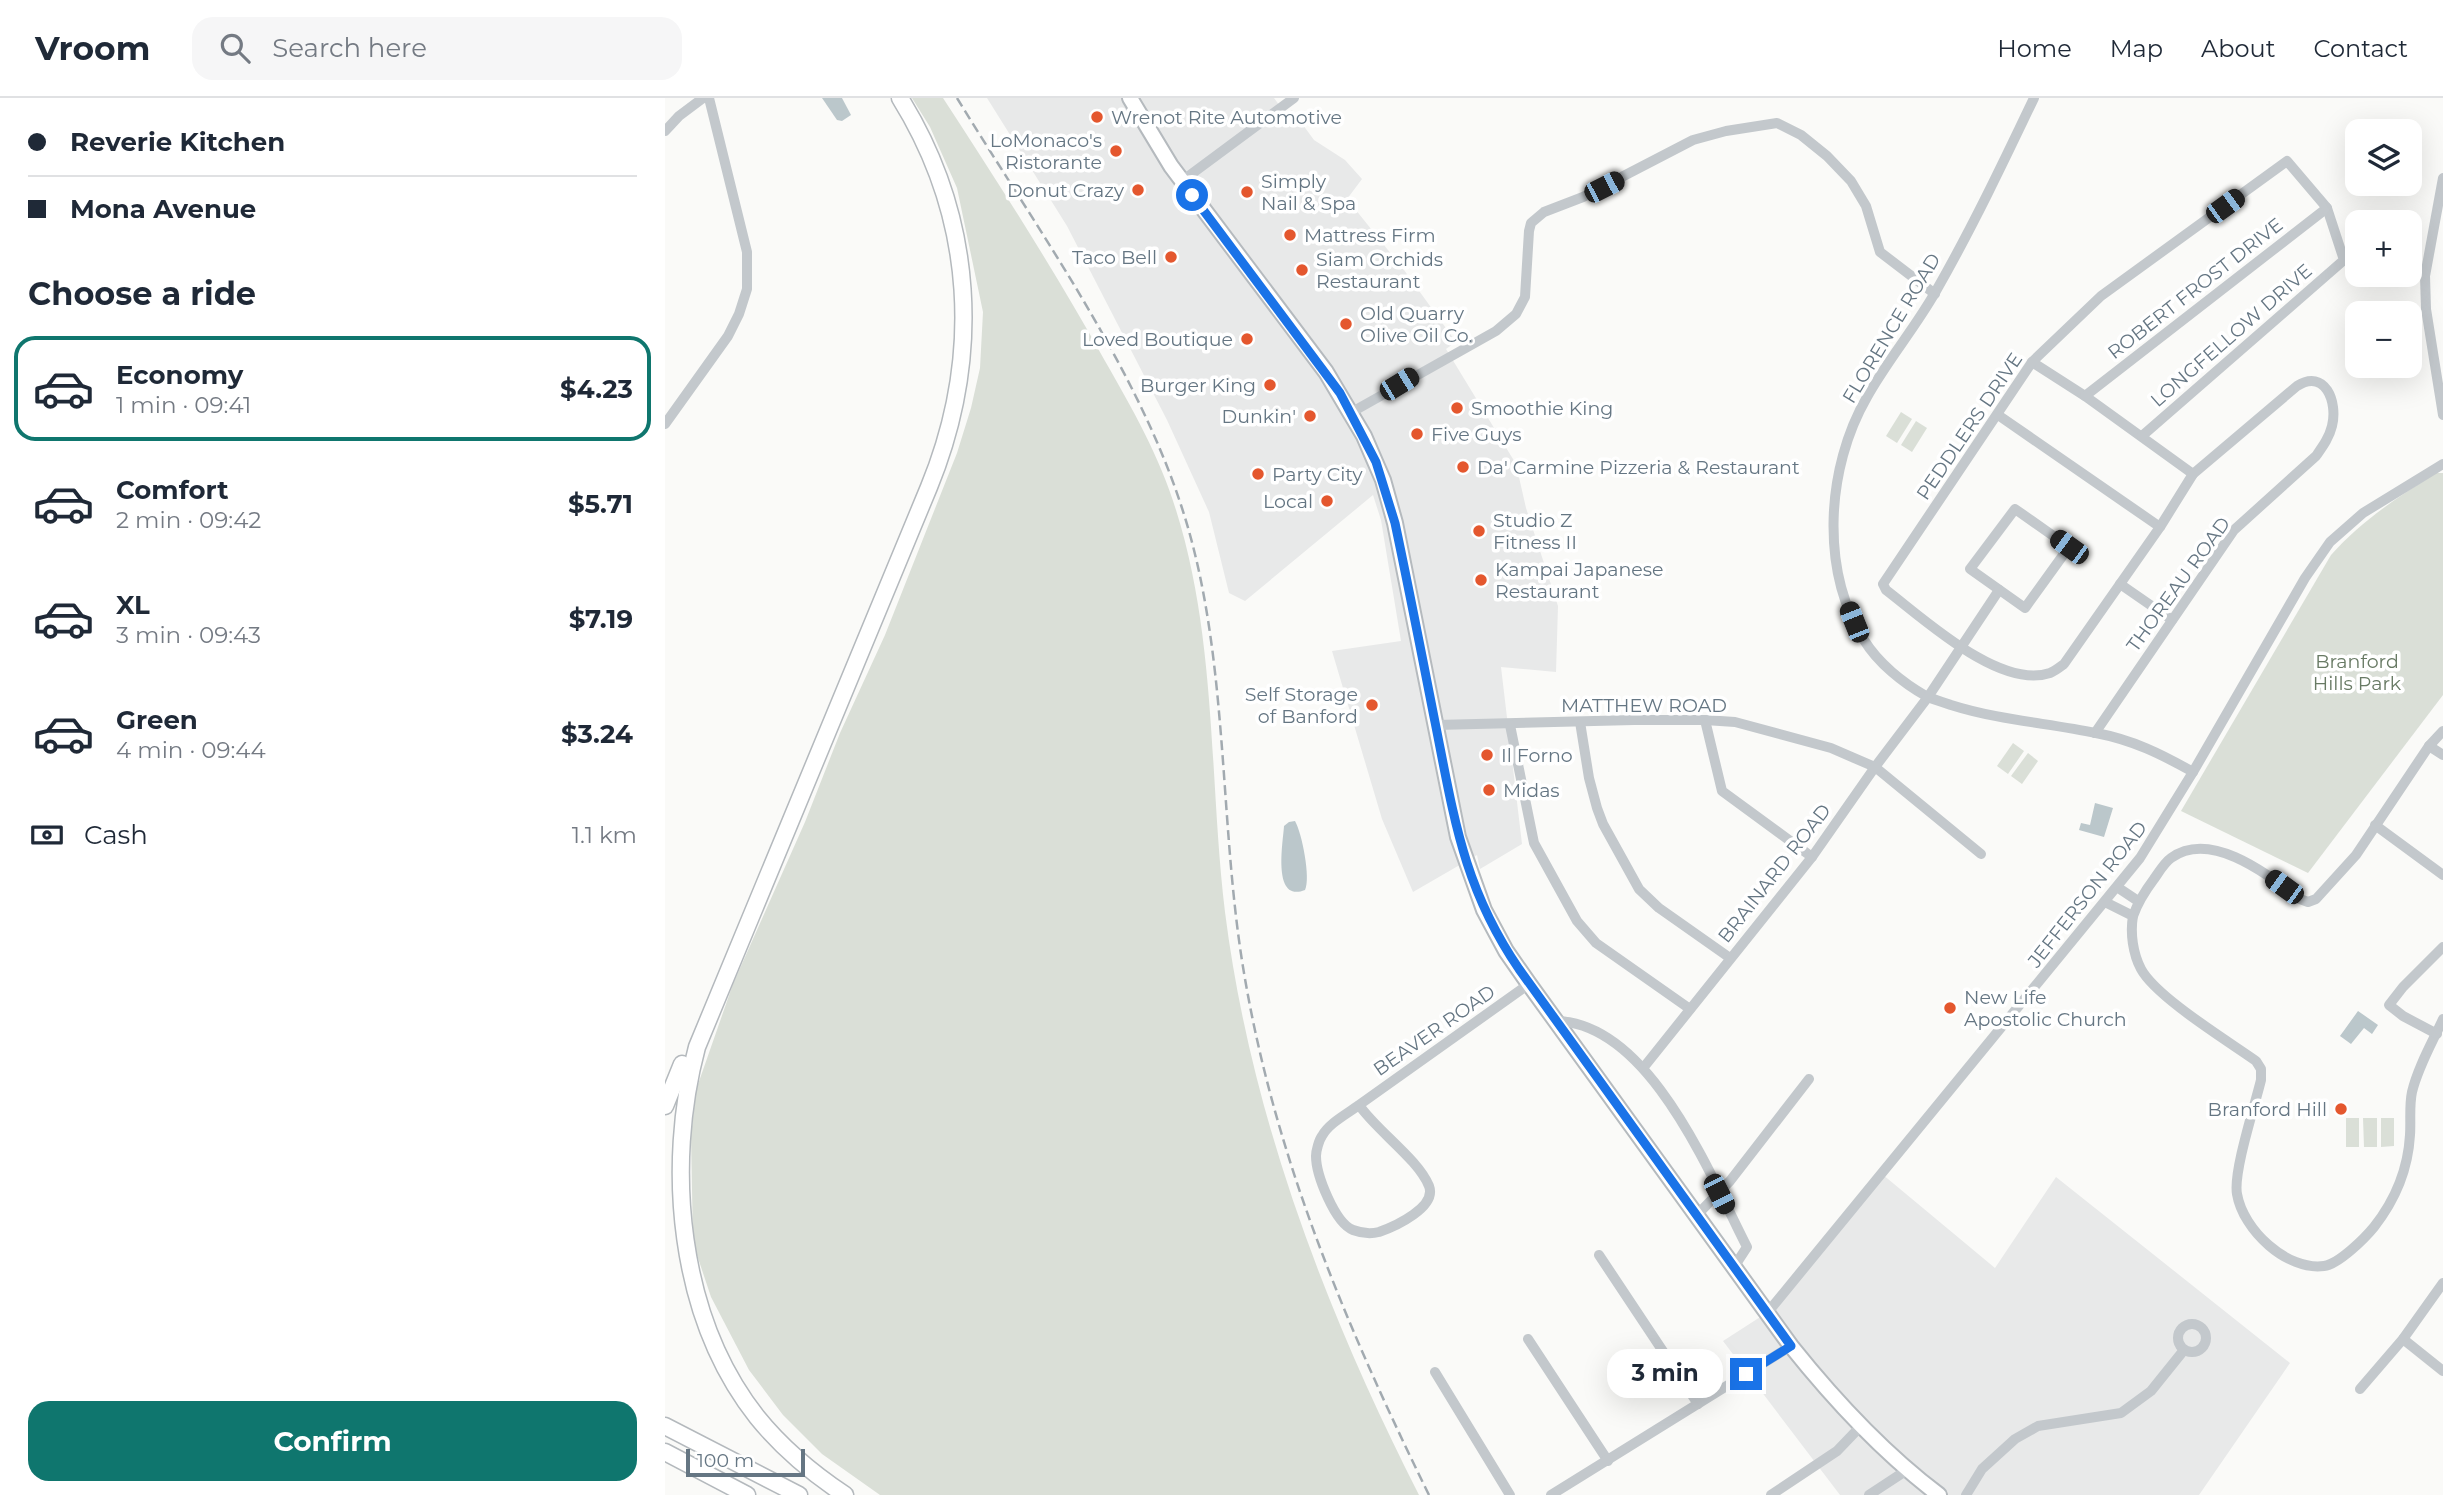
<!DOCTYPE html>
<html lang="en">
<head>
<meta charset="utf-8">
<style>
  body { margin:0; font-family:Montserrat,sans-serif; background:#f6f6f7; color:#1f2937; height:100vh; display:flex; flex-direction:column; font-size:26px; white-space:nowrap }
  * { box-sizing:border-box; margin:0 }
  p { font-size:23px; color:#747a83 }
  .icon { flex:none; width:38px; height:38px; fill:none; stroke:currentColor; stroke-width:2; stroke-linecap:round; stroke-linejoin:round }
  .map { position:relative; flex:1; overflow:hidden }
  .panel { display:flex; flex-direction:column; background:#fff; width:665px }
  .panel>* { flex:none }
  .guide { display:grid; align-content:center; height:154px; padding:0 28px; background:#fff }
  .buttons { position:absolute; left:1680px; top:21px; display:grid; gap:14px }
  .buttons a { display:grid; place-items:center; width:77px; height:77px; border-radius:14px; background:#fff; box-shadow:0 7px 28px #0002; font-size:35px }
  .scale { position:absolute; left:21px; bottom:18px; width:119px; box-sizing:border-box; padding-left:7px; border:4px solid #657683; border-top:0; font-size:19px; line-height:24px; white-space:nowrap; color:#657683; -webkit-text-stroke:5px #fff; paint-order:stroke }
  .end { position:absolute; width:32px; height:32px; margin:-16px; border:9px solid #1a73e8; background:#fff; box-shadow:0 0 0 4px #fff }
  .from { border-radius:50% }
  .bubble { position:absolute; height:49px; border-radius:21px; background:#fff; box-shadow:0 7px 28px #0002; font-size:23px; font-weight:700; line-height:49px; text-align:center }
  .car { position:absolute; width:21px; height:42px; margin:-21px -10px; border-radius:9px; box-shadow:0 0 5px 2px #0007; background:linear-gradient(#222 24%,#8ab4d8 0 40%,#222 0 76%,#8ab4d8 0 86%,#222 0) }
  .guide b { display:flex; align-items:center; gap:24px; height:66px; font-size:26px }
  .guide b+b { border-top:2px solid #e0e1e3 }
  .guide i { width:18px; height:18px; background:#1f2937 }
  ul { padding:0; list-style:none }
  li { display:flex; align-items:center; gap:21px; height:105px; margin:0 14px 10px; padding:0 14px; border:4px solid transparent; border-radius:21px }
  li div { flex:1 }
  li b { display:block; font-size:26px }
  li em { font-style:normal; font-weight:700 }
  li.current { border-color:#0f766e }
  li>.icon { width:63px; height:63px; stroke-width:1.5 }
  h2 { padding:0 28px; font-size:32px; line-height:84px }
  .pay { display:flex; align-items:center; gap:18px; height:77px; padding:0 28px; font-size:26px }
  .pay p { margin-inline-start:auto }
  .action { display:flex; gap:14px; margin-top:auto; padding:14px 28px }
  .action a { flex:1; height:80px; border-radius:21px; background:#0f766e; color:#fff; font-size:28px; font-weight:700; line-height:80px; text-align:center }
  header { display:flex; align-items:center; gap:42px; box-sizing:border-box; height:98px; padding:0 35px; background:#fff; border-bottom:2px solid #e0e1e3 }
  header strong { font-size:33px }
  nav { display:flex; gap:38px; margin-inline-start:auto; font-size:24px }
  .search { width:490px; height:63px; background:#f6f6f7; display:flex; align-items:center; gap:18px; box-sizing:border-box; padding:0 24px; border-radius:21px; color:#747a83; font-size:26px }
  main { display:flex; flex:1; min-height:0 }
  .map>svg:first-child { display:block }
  .built { fill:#e8e9e9 }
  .green { fill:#dadfd7 }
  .water { fill:#bbc7cb }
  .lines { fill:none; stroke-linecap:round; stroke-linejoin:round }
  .major-casing { stroke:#b5babe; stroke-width:18 }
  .highway-casing { stroke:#b4b9bd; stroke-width:19 }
  .minor { stroke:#c3c8cc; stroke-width:10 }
  .major { stroke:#fff; stroke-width:14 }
  .highway { stroke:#fff; stroke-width:16 }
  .rail { stroke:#a2aab0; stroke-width:2.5; stroke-dasharray:10 5; stroke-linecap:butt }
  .route { stroke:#1a73e8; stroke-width:9 }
  .poi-dot { fill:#e4572e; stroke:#fff; stroke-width:2.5 }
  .labels { text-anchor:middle; stroke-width:7; stroke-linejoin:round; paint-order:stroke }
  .poi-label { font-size:19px; fill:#657683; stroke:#fff; text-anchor:start }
  .street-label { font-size:19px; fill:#657683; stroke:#fff }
  .park-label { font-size:19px; fill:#687a64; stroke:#fff }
</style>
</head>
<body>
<header>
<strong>Vroom</strong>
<div class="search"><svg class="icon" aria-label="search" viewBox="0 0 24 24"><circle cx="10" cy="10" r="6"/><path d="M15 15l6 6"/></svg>Search here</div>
<nav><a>Home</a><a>Map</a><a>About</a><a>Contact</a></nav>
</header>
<main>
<section class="panel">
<div class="guide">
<b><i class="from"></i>Reverie Kitchen</b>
<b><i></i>Mona Avenue</b>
</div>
<h2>Choose a ride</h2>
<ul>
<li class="current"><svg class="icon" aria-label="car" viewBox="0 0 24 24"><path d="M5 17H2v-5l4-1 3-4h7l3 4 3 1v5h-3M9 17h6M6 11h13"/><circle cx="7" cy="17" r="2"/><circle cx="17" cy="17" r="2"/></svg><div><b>Economy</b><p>1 min · 09:41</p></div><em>$4.23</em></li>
<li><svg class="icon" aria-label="car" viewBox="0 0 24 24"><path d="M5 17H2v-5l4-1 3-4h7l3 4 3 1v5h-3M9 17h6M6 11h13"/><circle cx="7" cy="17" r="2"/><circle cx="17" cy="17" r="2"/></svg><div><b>Comfort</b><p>2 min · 09:42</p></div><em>$5.71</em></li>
<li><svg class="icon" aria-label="car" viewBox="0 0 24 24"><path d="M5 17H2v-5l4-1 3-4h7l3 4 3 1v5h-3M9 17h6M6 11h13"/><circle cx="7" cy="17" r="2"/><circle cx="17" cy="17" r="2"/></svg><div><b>XL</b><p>3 min · 09:43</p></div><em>$7.19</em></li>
<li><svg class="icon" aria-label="car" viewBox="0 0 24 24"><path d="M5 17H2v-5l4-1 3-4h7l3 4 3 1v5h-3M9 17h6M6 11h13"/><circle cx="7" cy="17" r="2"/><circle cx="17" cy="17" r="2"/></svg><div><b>Green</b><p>4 min · 09:44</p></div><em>$3.24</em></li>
</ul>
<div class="pay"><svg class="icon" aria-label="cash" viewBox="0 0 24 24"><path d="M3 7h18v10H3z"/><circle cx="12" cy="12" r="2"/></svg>Cash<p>1.1 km</p></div>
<div class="action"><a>Confirm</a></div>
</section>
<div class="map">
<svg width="1778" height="1397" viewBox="0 0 1778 1397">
  <rect width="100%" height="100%" fill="#fafaf8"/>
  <!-- built -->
  <g class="built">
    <polygon points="322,0 609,0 620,15 627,12 649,42 680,62 697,81 682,101 739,172 791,244 781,251 851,366 861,410 893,508 891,574 836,569 857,746 815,771 812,757 748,794 717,721 667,553 736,543 716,422 708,397 580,503 564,495 544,414 502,322 402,128"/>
    <polygon points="1217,1076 1330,1170 1391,1079 1625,1265 1534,1397 1175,1397 1058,1243 1103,1214"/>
  </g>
  <!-- green -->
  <g class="green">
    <path d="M247,0H278C334,86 390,173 440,263C467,310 495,359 511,412C552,542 544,680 560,814C586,1019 661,1214 754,1397H215L157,1356L118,1317L84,1272L46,1199L28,1145L26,1038L31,992L68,886L140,724L175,635L220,537L292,355L306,310L315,270L318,214L292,90L265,29Z"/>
    <polygon points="1236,314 1247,321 1232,345 1221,338"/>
    <polygon points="1251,323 1262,330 1247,354 1236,347"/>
    <path d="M1771,375H1778V597L1643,775L1516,713L1666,457C1696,423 1733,399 1771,375Z"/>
    <polygon points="1348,645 1359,653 1343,676 1332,668"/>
    <polygon points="1363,655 1373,663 1357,686 1346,678"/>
    <rect x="1681" y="1020" width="13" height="29"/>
    <polygon points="1698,1020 1712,1020 1712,1049 1699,1049"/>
    <polygon points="1716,1020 1729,1020 1729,1048 1716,1049"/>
  </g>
  <!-- water -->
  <g class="water">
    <polygon points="157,0 177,0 186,17 177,23 172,22"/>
    <polygon points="1430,705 1448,710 1439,739 1414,732 1416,725 1425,727"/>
    <path d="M630,723C637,735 646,781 640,792C607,805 618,745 619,728L624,724Z"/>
    <polygon points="1693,913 1713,927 1707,936 1699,930 1686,946 1675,938"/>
  </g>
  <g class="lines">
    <defs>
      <path id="major" d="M465,0L506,68L661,274L699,338L718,382L730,425L793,739L819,812L841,853L864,886L1126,1248C1170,1303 1217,1354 1274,1397"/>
      <g id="highway">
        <polyline points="0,1008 17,966"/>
        <polyline points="0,1328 134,1397"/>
        <polyline points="0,1354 82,1397"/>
        <path d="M180,1397C147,1375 117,1350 92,1319C13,1219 0,1068 32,949L264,389C317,259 310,121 235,0"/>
      </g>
    </defs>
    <!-- major casing -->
    <use href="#major" class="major-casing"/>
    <!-- highway casing -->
    <use href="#highway" class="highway-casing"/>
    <!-- minor -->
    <g class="minor">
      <path d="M1369,0C1338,65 1307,130 1271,193C1250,230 1222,263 1202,299C1161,370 1155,472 1199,542C1213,565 1238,585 1261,598C1269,602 1278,604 1286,607C1333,622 1383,625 1431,635C1468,642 1496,656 1528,674"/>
      <polyline points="0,33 14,18 38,0"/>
      <polyline points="1778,80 1760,178 1761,211 1778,317"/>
      <polyline points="517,83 629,0"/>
      <polyline points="1367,264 1420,298 1528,376"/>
      <polyline points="1420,298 1662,110"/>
      <polyline points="687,314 831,233 851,216 860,199 864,133 866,125 879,114 918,99 1028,42 1061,33 1112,25 1136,37 1162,58 1186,83 1201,108 1215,154 1270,196"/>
      <polyline points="1333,317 1495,429"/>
      <polyline points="0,326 63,238 74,216 82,191 82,154 44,0"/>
      <polygon points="1350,411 1404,449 1360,510 1305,471"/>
      <polyline points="1455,486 1507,522"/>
      <polyline points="1040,622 1057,693 1147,759"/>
      <polyline points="915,624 924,680 932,710 938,726 974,791 994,810 1065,860"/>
      <polyline points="771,627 969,622 1040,622 1070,624 1166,650 1210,669 1316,756"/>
      <polyline points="845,627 869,745 912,823 931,845 1025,911"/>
      <path d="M1430,635L1569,432L1651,358C1658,348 1664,340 1667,328C1673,304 1660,270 1632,288L1528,376L1495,429L1399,566C1395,569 1390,573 1385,575C1335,592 1259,521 1221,492L1218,486L1367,264L1436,198L1622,63L1662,110L1679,162L1477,338"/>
      <polyline points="1764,648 1778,657"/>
      <polyline points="1710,727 1778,777"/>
      <polyline points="1452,789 1473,803"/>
      <path d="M1440,804L1468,818C1465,835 1468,856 1476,871C1491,899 1563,943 1591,963L1596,971V982C1590,1007 1568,1074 1572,1096C1578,1132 1622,1173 1659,1168C1674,1166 1700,1140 1709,1129C1731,1101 1743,1072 1745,1037C1746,1023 1744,1008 1747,994C1753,969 1767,945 1778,921"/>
      <path d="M1468,818C1473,804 1480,793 1489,781C1494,774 1499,765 1506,760C1546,731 1603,777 1635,801L1643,804L1651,801L1691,757L1764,648L1778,633"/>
      <path d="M891,923C985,925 1045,1077 1082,1149L1069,1169"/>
      <polyline points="1772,936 1738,918 1724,907 1738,889 1778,849"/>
      <polyline points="979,969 1147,759 1210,669 1263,599 1334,492"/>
      <path d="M694,1007C682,1016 664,1025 657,1038C654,1042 651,1053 651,1058C651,1077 670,1125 688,1132C696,1135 706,1136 714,1134C731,1128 772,1109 764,1088C753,1061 712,1033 694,1007L864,886"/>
      <polyline points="1031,1118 1065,1083 1144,981"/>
      <polyline points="934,1157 1033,1306"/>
      <polyline points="1103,1214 1475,760 1528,674 1640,480 1665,444 1698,415 1778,366"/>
      <circle cx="1527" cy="1240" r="14"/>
      <polyline points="863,1241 943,1363"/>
      <polyline points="1738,1241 1778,1273"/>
      <polyline points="770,1274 845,1397"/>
      <polyline points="1695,1291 1738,1241 1778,1185"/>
      <polyline points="886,1397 1126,1248"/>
      <polyline points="1106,1397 1172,1353 1195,1329"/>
      <polyline points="1204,1397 1242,1372"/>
      <polyline points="1301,1397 1317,1371 1350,1341 1373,1328 1456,1315 1486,1293 1519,1252"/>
    </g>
    <!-- major -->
    <use href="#major" class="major"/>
    <!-- highway -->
    <use href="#highway" class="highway"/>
    <!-- rail -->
    <path class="rail" d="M292,0C370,128 469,264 516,407C565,555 553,722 579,875C610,1060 682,1230 764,1397"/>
  </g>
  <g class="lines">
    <!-- route -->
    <path class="route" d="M527,97L675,295L711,364L730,425C744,491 757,558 770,624C789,719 798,789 854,871L1126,1248L1081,1276"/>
  </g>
  <!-- markers -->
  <g class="poi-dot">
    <circle cx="432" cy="19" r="7"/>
    <circle cx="451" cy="53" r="7"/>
    <circle cx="473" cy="92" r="7"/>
    <circle cx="582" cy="94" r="7"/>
    <circle cx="625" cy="137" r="7"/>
    <circle cx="506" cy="159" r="7"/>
    <circle cx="637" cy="172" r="7"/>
    <circle cx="681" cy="226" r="7"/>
    <circle cx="582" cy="241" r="7"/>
    <circle cx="605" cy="287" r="7"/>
    <circle cx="792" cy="310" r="7"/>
    <circle cx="645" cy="318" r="7"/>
    <circle cx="752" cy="336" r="7"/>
    <circle cx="798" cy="369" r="7"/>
    <circle cx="593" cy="376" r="7"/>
    <circle cx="662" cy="403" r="7"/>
    <circle cx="814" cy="433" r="7"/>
    <circle cx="816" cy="482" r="7"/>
    <circle cx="707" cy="607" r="7"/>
    <circle cx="822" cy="657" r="7"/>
    <circle cx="824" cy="692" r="7"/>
    <circle cx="1285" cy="910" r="7"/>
    <circle cx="1676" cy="1011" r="7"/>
  </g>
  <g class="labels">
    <!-- poi labels -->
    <g class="poi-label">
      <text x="446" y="26">Wrenot Rite Automotive</text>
      <text x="437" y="49" text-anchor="end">LoMonaco's<tspan x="437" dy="22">Ristorante</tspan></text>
      <text x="596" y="90">Simply<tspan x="596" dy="22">Nail &amp; Spa</tspan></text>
      <text x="459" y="99" text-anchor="end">Donut Crazy</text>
      <text x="639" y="144">Mattress Firm</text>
      <text x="492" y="166" text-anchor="end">Taco Bell</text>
      <text x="651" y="168">Siam Orchids<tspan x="651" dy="22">Restaurant</tspan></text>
      <text x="695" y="222">Old Quarry<tspan x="695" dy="22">Olive Oil Co.</tspan></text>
      <text x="568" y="248" text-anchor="end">Loved Boutique</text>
      <text x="591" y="294" text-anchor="end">Burger King</text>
      <text x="806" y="317">Smoothie King</text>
      <text x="631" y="325" text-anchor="end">Dunkin'</text>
      <text x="766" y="343">Five Guys</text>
      <text x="812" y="376">Da' Carmine Pizzeria &amp; Restaurant</text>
      <text x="607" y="383">Party City</text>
      <text x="648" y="410" text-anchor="end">Local</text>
      <text x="828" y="429">Studio Z<tspan x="828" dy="22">Fitness II</tspan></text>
      <text x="830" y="478">Kampai Japanese<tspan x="830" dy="22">Restaurant</tspan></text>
      <text x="693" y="603" text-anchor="end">Self Storage<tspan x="693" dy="22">of Banford</tspan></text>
      <text x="836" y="664">Il Forno</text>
      <text x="838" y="699">Midas</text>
      <text x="1299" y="906">New Life<tspan x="1299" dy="22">Apostolic Church</tspan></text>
      <text x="1662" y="1018" text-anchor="end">Branford Hill</text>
    </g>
    <!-- street labels -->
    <g class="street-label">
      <text transform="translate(1530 190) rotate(-38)" y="7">ROBERT FROST DRIVE</text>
      <text transform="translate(1226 230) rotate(-59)" y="7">FLORENCE ROAD</text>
      <text transform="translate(1566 237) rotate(-41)" y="7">LONGFELLOW DRIVE</text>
      <text transform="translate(1304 328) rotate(-56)" y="7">PEDDLERS DRIVE</text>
      <text transform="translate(1513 486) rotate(-54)" y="7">THOREAU ROAD</text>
      <text x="979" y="614">MATTHEW ROAD</text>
      <text transform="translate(1109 775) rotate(-52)" y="7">BRAINARD ROAD</text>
      <text transform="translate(1422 796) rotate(-52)" y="7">JEFFERSON ROAD</text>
      <text transform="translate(769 932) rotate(-35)" y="7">BEAVER ROAD</text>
    </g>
    <!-- park labels -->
    <g class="park-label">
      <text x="1692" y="570">Branford<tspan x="1692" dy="22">Hills Park</tspan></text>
    </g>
  </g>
</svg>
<div class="buttons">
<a><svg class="icon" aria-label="layers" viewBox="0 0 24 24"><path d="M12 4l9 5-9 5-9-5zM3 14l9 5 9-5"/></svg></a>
<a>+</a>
<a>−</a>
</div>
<div class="scale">100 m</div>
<i class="end from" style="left:527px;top:97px"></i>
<i class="end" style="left:1081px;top:1276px"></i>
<div class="bubble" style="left:942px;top:1251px;width:116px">3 min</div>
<i class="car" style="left:939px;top:89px;rotate:63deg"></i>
<i class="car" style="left:1560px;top:108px;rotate:54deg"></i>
<i class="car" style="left:734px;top:286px;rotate:59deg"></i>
<i class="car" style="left:1404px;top:449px;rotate:306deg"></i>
<i class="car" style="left:1189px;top:524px;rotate:338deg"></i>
<i class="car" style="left:1619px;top:789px;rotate:306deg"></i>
<i class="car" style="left:1054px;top:1096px;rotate:153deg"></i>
</div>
</main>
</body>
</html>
